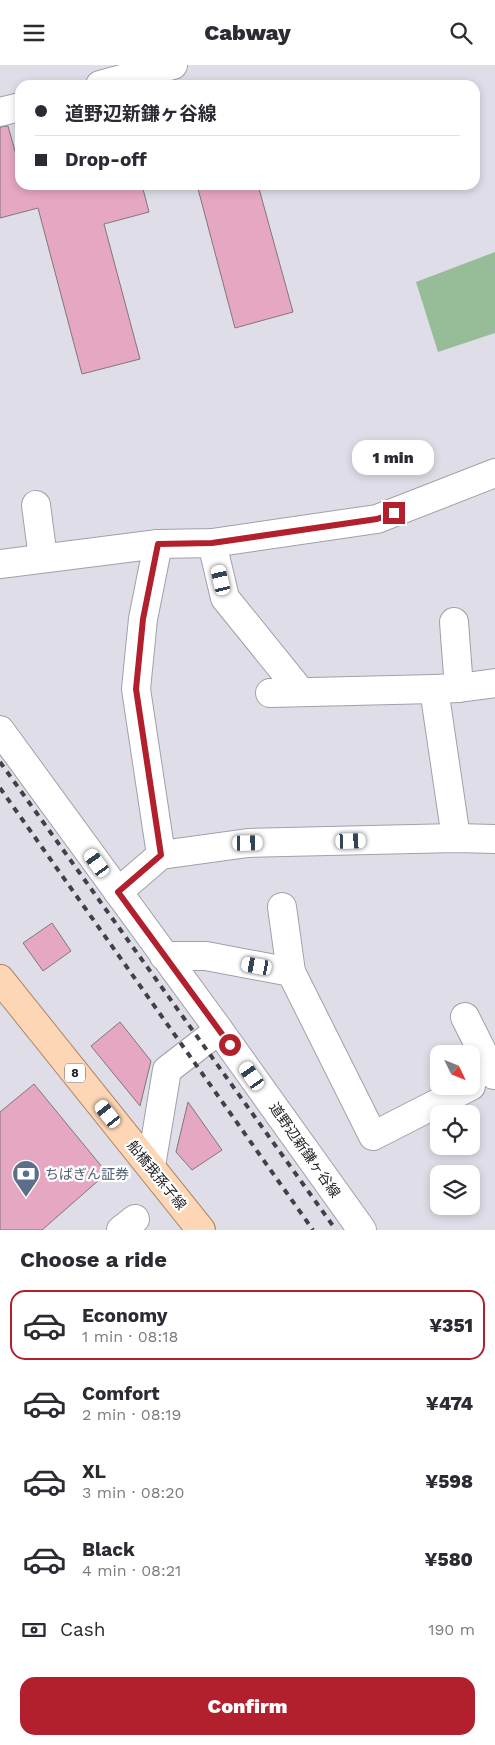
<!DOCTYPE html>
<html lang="en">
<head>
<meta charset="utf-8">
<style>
  body { margin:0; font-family:"Work Sans","Noto Sans JP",sans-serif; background:#f7f7f7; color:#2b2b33; height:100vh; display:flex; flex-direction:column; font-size:19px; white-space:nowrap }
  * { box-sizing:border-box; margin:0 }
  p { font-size:16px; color:#7c7c81 }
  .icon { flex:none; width:28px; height:28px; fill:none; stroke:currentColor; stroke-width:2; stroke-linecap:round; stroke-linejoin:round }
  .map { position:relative; height:1165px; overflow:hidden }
  .sheet { display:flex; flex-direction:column; background:#fff; flex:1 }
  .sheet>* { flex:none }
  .hud { position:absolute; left:15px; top:15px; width:465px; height:110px; border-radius:15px; box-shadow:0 2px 8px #0003; display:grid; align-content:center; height:110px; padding:0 20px; background:#fff }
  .needle { width:32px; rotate:133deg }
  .controls { position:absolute; left:430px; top:980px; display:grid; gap:10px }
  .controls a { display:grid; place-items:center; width:50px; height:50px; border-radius:10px; background:#fff; box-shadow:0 2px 8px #0003; font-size:25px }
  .end { position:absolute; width:22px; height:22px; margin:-11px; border:6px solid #b2202d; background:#fff; box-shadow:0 0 0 2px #fff }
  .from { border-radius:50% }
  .bubble { position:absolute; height:35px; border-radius:15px; background:#fff; box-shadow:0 2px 8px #0003; font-size:16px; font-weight:800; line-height:35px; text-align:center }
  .car { position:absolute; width:15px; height:30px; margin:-15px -8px; border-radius:6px; box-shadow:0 0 4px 1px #0007; background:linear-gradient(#fff 24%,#345 0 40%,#fff 0 76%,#345 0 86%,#fff 0) }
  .hud b { display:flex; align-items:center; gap:18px; height:48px; font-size:19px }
  .hud b+b { border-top:1px solid #e1e1e2 }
  .hud i { width:12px; height:12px; background:#2b2b33 }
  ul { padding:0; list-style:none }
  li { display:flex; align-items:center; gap:15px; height:70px; margin:0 10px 8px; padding:0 10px; border:2px solid transparent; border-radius:15px }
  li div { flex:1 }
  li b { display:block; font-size:19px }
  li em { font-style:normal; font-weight:800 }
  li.selected { border-color:#b2202d }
  li>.icon { width:45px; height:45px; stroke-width:1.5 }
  h2 { padding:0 20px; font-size:22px; line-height:60px }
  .pay { display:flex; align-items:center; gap:12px; height:55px; padding:0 20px; font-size:19px }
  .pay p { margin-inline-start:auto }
  .cta { display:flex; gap:10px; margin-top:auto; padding:10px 20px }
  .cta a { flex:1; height:58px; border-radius:15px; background:#b2202d; color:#fff; font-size:20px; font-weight:800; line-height:58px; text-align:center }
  header { display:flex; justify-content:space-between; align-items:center; height:65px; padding:0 20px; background:#fff; font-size:22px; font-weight:800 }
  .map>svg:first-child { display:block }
  .green { fill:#96bc98 }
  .building { fill:#e6a7c2; stroke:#80767a }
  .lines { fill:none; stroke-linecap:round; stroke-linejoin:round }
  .minor-casing { stroke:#a1a0aa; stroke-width:30 }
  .major-casing { stroke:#af8562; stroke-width:30 }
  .minor { stroke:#fff; stroke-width:28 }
  .major { stroke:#fdd7b5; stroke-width:28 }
  .rail { stroke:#414045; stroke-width:4; stroke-dasharray:6 6; stroke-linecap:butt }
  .route { stroke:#b2202d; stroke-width:6 }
  .labels { text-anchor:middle; stroke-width:4.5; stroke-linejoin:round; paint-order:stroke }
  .shield { fill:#fff; stroke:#646366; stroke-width:1 }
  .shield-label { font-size:12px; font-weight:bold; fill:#212024 }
  .street-label { font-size:14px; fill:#212024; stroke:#fff }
  .service-label { font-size:14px; fill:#4e5e75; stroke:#fff; text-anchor:start }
</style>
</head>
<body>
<header><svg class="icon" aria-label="menu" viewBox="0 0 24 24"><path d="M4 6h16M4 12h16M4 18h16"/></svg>Cabway<svg class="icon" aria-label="search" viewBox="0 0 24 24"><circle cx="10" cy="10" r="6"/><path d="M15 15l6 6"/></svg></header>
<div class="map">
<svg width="495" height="1165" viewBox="0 0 495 1165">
  <rect width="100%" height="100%" fill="#dfdee8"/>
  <!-- green -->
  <polygon class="green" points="495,187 495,268 438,287 416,217"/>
  <!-- building -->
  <g class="building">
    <polygon points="8,61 20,104 20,120 142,120 149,147 104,159 140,294 82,309 38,143 0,153 0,62"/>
    <polygon points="197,120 258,120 293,247 235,263"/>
    <polygon points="52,858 71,886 43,906 23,878"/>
    <polygon points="120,957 151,996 140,1041 91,981"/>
    <polygon points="34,1019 107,1108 42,1165 0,1165 0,1047"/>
    <polygon points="188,1037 222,1085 192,1105 176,1087"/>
  </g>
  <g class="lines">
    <defs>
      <g id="minor">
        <polyline points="100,20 173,0"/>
        <polyline points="0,47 20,42"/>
        <polyline points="36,440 43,493"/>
        <polyline points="212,478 225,533 301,627"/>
        <polyline points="158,479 143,554 136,624 161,790"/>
        <polyline points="0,499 158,479 212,478 377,454 495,408"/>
        <polyline points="454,557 459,623"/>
        <polyline points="434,624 456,773"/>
        <polyline points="270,628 434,624 459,623 495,618"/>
        <polyline points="0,665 219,965 362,1165"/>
        <polyline points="118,827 161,790 248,778 456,773 495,774"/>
        <polyline points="282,842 291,907"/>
        <polyline points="164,891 206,891 291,907 373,1071 471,1021"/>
        <polyline points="465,952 494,1010"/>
        <polyline points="151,1101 167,1005 219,965"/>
        <polyline points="121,1165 135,1154"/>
      </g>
      <polyline id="major" points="0,914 201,1165"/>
    </defs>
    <!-- minor casing -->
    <use href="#minor" class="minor-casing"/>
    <!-- major casing -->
    <use href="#major" class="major-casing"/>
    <!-- minor -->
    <use href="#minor" class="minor"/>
    <!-- major -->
    <use href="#major" class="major"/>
    <!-- rail -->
    <g class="rail">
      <polyline points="0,697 336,1165"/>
      <polyline points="0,723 313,1165"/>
    </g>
  </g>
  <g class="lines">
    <!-- route -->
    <polyline class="route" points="230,980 118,827 161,790 136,624 143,554 158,479 212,478 377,454 394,448"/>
  </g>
  <!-- icons -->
  <defs>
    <symbol id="bank-pin" viewBox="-11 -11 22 30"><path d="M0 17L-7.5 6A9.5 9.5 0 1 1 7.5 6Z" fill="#5c6f8a" stroke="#fff"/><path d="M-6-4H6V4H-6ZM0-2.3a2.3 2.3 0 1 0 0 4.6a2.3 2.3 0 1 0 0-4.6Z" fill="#fff"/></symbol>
  </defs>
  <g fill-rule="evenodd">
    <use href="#bank-pin" x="10" y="1093" width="32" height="43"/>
  </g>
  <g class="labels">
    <!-- shield labels -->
    <rect class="shield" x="65" y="998.5" width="20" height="19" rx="4"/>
    <g class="shield-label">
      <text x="75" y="1012">8</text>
    </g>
    <!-- street labels -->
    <g class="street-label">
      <text transform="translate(305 1085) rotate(55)" y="5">道野辺新鎌ヶ谷線</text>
      <text transform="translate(157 1110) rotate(51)" y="5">船橋我孫子線</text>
    </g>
    <!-- service labels -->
    <g class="service-label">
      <text x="45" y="1114">ちばぎん証券</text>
    </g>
  </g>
</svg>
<div class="controls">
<a><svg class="needle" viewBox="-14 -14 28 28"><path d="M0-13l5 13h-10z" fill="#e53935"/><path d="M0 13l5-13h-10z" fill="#7c7c81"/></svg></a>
<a><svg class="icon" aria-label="locate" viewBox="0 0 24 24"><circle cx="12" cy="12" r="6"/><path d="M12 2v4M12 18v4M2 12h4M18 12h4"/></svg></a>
<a><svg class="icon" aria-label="layers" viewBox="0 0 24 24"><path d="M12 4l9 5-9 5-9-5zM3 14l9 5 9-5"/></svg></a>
</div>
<i class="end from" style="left:230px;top:980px"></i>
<i class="end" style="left:394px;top:448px"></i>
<div class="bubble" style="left:352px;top:375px;width:82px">1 min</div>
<i class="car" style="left:221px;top:515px;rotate:347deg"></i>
<i class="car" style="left:351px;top:776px;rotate:88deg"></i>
<i class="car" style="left:248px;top:778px;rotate:89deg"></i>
<i class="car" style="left:97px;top:798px;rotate:324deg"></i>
<i class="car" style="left:257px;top:901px;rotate:280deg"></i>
<i class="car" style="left:252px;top:1011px;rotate:325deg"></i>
<i class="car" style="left:108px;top:1049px;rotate:321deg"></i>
<div class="hud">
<b><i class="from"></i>道野辺新鎌ヶ谷線</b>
<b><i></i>Drop-off</b>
</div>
</div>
<section class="sheet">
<h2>Choose a ride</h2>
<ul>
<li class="selected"><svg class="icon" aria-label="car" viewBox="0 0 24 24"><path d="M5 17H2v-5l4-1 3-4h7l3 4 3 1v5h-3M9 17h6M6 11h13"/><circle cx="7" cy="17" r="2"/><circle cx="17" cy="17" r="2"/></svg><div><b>Economy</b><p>1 min · 08:18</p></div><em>¥351</em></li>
<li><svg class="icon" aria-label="car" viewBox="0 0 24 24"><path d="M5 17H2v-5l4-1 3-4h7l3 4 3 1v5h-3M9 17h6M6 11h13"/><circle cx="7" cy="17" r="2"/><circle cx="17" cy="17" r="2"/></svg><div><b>Comfort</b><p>2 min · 08:19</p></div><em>¥474</em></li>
<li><svg class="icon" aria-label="car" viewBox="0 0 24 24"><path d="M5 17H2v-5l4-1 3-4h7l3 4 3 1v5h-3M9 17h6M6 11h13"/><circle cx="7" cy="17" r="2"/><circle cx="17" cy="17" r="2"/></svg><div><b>XL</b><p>3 min · 08:20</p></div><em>¥598</em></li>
<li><svg class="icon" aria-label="car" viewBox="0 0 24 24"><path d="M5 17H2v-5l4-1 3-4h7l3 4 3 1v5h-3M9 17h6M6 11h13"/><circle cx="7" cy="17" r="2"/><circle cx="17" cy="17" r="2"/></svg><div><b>Black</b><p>4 min · 08:21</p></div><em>¥580</em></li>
</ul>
<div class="pay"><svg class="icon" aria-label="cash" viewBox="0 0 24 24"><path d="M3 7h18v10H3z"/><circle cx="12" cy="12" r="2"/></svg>Cash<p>190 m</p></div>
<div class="cta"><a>Confirm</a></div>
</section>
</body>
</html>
